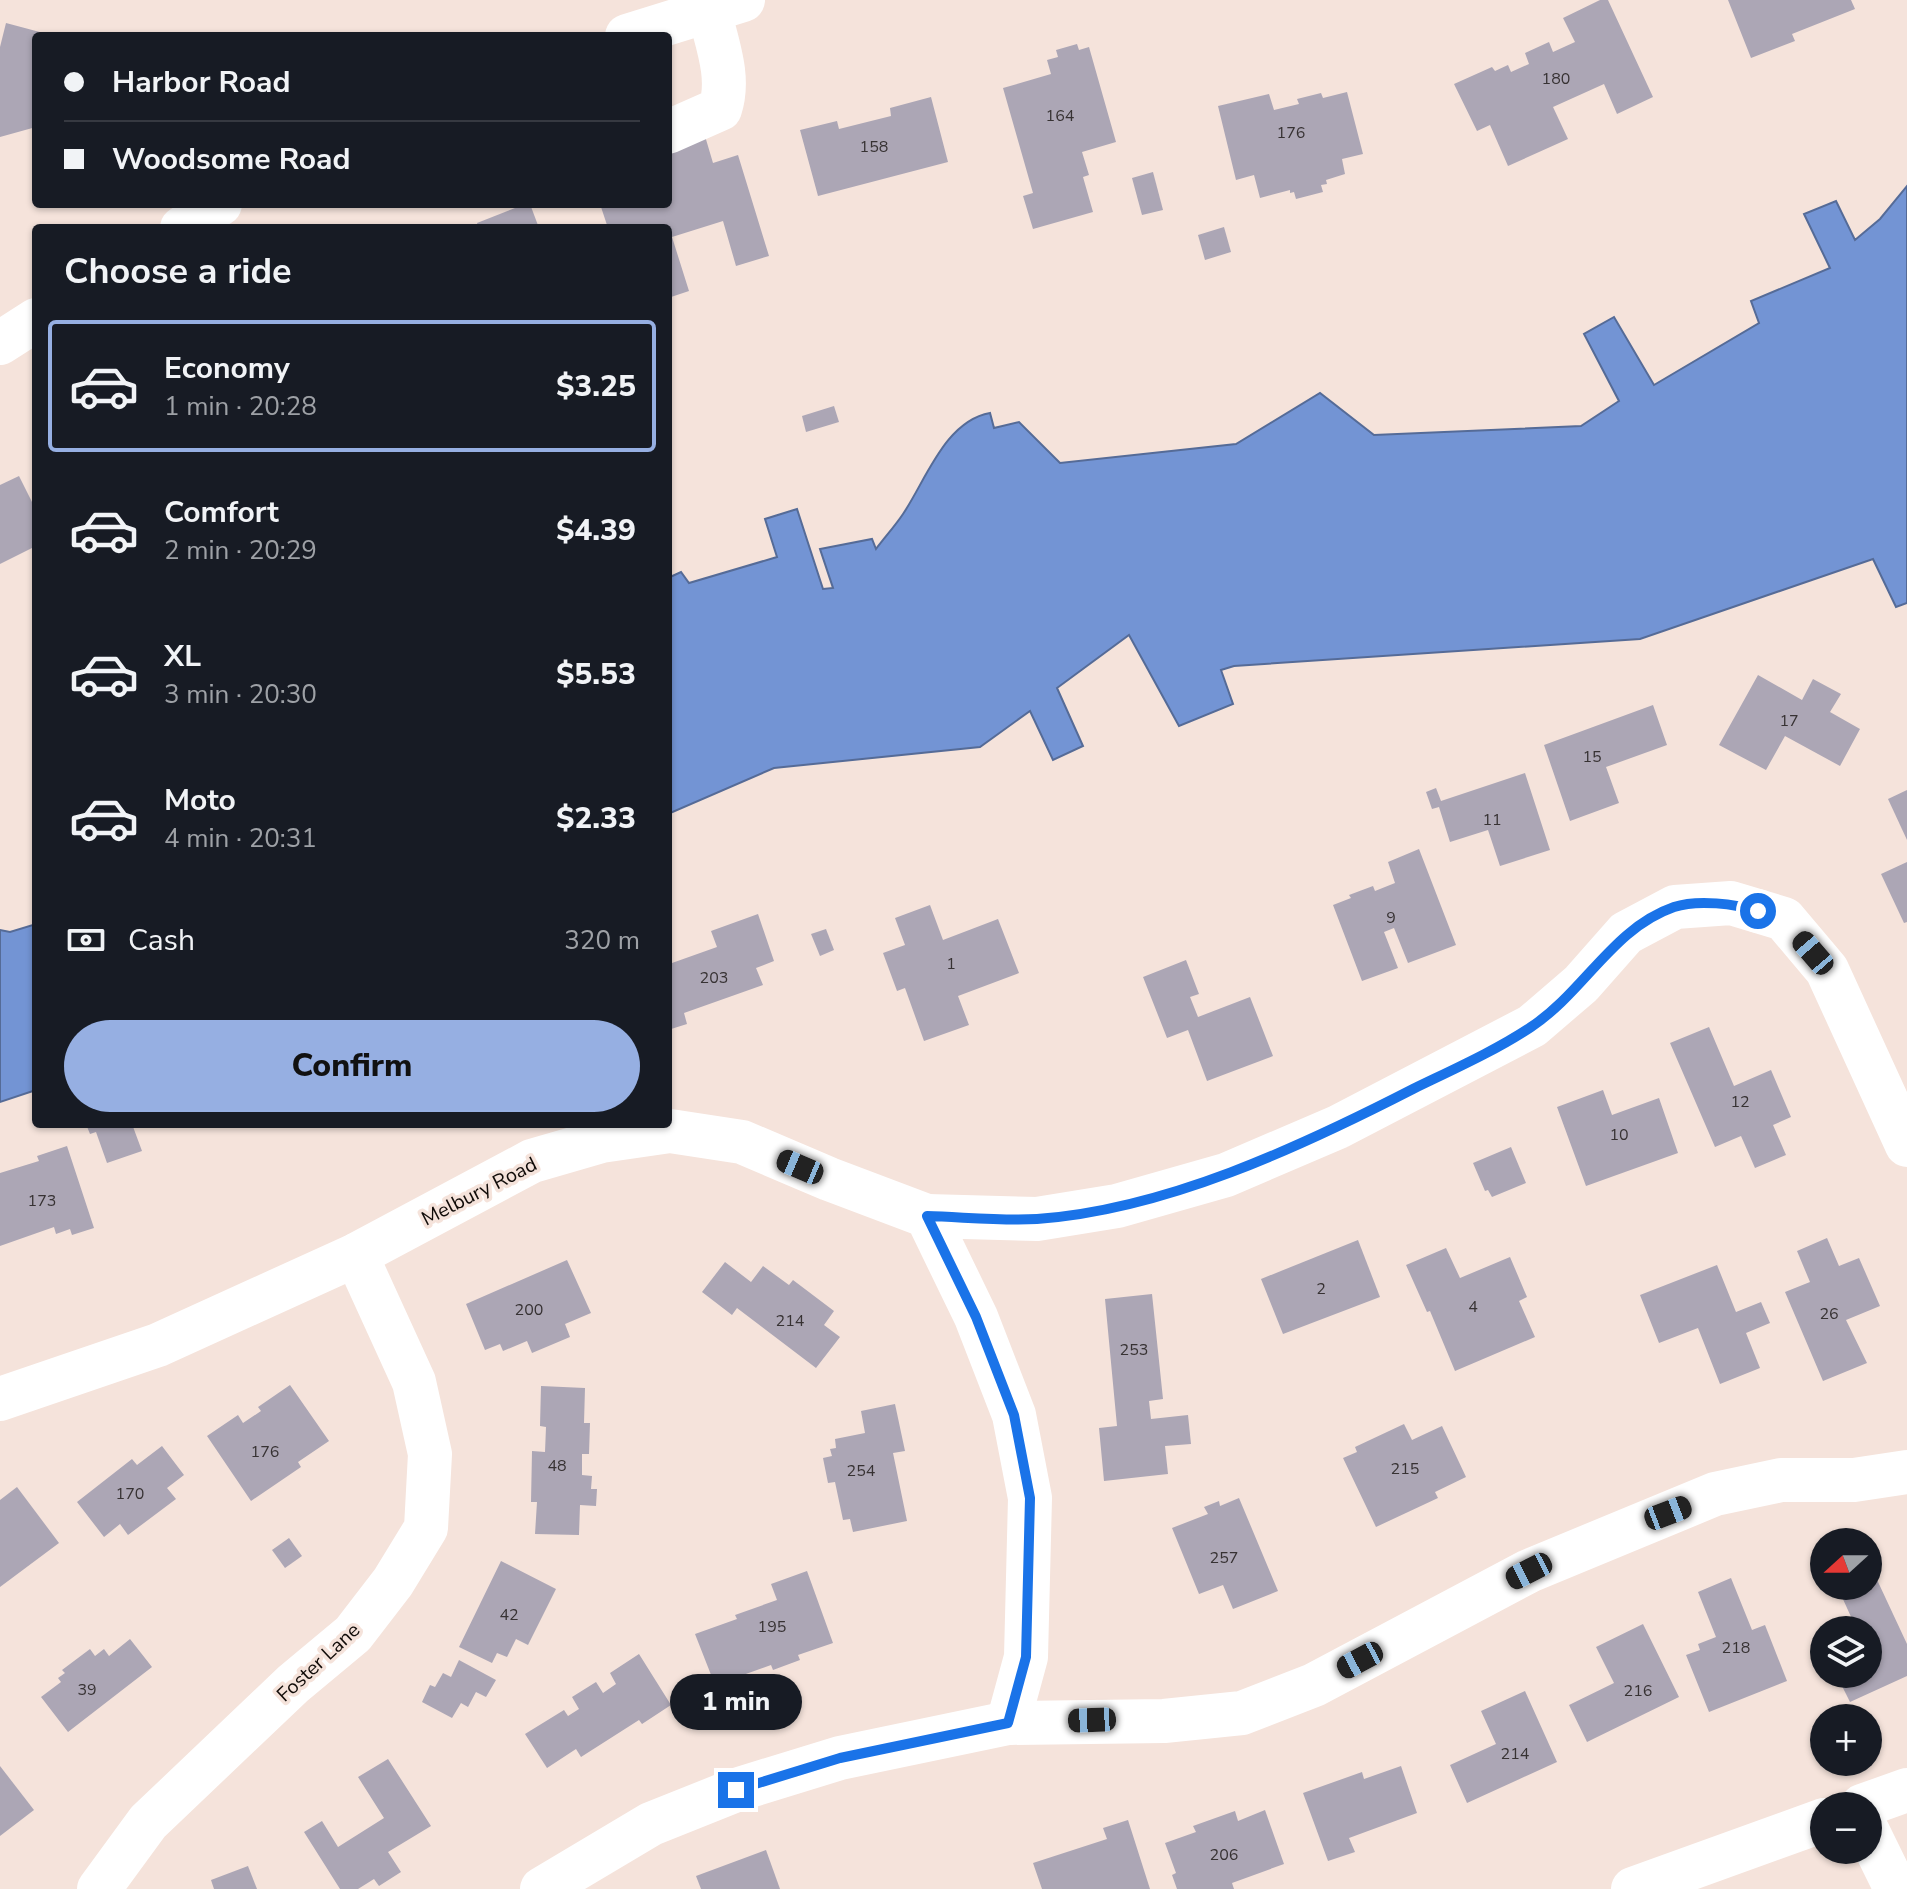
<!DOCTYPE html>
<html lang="en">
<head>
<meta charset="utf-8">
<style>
  body { margin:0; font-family:"Nunito Sans",sans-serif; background:#20242c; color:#f1f3f6; height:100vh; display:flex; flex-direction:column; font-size:30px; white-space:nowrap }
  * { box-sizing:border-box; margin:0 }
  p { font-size:26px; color:#9ea1a6 }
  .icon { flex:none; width:44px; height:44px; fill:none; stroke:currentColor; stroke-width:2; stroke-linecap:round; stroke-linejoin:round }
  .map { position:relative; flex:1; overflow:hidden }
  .drawer { position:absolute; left:32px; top:224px; width:640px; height:904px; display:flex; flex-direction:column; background:#171b24; border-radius:8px; box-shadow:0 2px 6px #0004 }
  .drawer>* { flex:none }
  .banner { position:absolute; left:32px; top:32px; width:640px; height:176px; border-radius:8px; box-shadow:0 2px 6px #0004; display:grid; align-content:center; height:176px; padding:0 32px; background:#171b24 }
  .needle { width:52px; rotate:249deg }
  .tools { position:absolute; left:1810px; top:1528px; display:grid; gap:16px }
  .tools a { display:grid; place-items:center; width:72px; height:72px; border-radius:50%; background:#171b24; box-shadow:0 2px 6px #0004; font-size:40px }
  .end { position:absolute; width:36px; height:36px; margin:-18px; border:10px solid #1a73e8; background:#fff; box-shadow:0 0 0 4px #fff }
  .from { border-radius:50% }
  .bubble { position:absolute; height:56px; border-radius:28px; background:#171b24; box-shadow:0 2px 6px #0004; font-size:26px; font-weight:800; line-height:56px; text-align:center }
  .car { position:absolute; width:24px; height:48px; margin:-24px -12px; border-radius:10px; box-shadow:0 0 6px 2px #0007; background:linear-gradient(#222 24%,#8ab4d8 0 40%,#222 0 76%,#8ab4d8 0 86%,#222 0) }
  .banner b { display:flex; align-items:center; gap:28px; height:76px; font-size:30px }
  .banner b+b { border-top:2px solid #363941 }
  .banner i { width:20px; height:20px; background:#f1f3f6 }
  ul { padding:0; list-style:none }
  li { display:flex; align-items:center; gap:24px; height:132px; margin:0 16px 12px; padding:0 16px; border:4px solid transparent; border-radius:8px }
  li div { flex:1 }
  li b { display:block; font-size:30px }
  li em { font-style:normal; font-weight:800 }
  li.active { border-color:#96afe2 }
  li>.icon { width:72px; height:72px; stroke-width:1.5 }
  h2 { padding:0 32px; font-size:36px; line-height:96px }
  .pay { display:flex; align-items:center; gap:20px; height:88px; padding:0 32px; font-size:30px }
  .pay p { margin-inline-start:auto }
  .action { display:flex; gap:16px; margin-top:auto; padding:16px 32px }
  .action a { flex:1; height:92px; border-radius:48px; background:#96afe2; color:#111; font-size:32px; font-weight:800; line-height:92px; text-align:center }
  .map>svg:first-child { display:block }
  .water { fill:#7394d4; stroke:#556b97; stroke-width:2 }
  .building { fill:#aca6b5 }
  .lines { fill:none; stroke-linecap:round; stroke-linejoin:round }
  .minor { stroke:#fff; stroke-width:44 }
  .route { stroke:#1a73e8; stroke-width:10 }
  .labels { text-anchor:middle; stroke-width:7; stroke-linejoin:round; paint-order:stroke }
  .number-label { font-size:16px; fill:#373233 }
  .street-label { font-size:20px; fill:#100b08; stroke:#f5e3db }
</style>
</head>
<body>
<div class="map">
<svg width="1907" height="1889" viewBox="0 0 1907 1889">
  <rect width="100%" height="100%" fill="#f5e3db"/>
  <!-- water -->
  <g class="water">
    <path d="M1907,186V603L1896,607L1873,559L1640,639L1234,666L1221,670L1233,704L1179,726L1129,635L1057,688L1083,746L1053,760L1030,711L980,747L774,768L668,814V578L681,572L689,583L777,557L765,519L797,509L823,589L833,588L820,549L872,539L876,549C885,537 895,526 903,514C926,480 945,421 990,413L994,428L1019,422L1060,463L1236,444L1320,393L1374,435L1581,426L1619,401L1584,334L1614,317L1654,385L1759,323L1751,301L1830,268L1804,214L1836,201L1855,240L1880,219Z"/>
    <polygon points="36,924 36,1090 0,1102 0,930 10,932"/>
  </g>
  <!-- building -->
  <g class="building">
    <polygon points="1600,0 1608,0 1653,97 1617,114 1604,84 1553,107 1568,139 1508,166 1490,125 1477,131 1454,84 1492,67 1495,71 1508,65 1511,72 1529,64 1525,53 1549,42 1553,52 1575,42 1563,18"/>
    <polygon points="1728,0 1851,0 1855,9 1792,34 1795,41 1751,58"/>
    <polygon points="6,23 51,35 36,36 36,127 0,137 0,47"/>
    <polygon points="1077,44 1079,50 1089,47 1116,142 1082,152 1089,175 1083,177 1093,212 1033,229 1023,196 1033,193 1003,88 1051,74 1047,60 1058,57 1056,50"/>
    <polygon points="1347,92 1363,154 1342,159 1345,174 1326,180 1327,184 1321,185 1323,192 1296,199 1294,192 1290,193 1290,190 1260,198 1254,175 1236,180 1218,106 1269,94 1274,110 1299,104 1297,99 1321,93 1323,98"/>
    <polygon points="931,97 948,162 818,196 800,130 837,121 839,129 891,116 890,108"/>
    <polygon points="705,136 713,163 738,155 769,256 736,266 723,221 672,237 689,291 668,298 668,228 608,228 600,204 668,204 668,170 671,169 668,147"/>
    <polygon points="1153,172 1163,210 1142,215 1132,178"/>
    <polygon points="525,204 530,204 539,228 479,228 477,223"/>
    <polygon points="1224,227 1231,252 1205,260 1198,235"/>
    <polygon points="834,406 839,422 806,432 802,416"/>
    <polygon points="19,476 36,510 36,546 0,564 0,485"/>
    <polygon points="1758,675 1802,700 1813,679 1841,694 1830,712 1860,729 1840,766 1785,736 1766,770 1719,745"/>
    <polygon points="1653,705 1667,745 1606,767 1619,803 1570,821 1544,745"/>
    <polygon points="1525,773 1550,850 1500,866 1488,830 1450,842 1439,807 1432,809 1426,792 1436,788 1441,801"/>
    <polygon points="1907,790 1907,840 1888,799"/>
    <polygon points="1419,849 1456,945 1408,963 1394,928 1384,932 1398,968 1362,981 1333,905 1351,898 1349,895 1373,886 1375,891 1395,883 1388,862"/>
    <polygon points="1907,862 1907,922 1904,923 1881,874"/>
    <polygon points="930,905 943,940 998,919 1019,973 958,996 969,1025 924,1041 905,988 897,991 883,953 905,945 895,918"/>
    <polygon points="758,914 774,961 756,968 763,985 684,1013 687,1024 668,1030 668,953 672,963 717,947 711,931"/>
    <polygon points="826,929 834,950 820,956 811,934"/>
    <polygon points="1186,960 1199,994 1190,997 1198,1017 1250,997 1273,1056 1207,1081 1188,1030 1167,1038 1143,977"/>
    <polygon points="1709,1027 1734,1086 1771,1070 1791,1117 1773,1125 1786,1155 1755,1168 1741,1136 1715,1147 1670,1043"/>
    <polygon points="1603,1090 1612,1115 1659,1098 1678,1153 1586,1186 1557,1107"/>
    <polygon points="86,1124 132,1124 142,1151 107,1163 96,1132 90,1134"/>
    <polygon points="67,1146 94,1228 72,1235 70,1229 56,1234 54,1227 0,1246 0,1173 39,1161 37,1156"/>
    <polygon points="1511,1147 1526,1183 1492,1197 1488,1190 1485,1191 1473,1163"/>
    <polygon points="1827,1238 1839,1266 1859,1258 1880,1306 1846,1320 1867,1363 1823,1381 1785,1292 1810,1282 1797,1251"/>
    <polygon points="1358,1240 1380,1297 1283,1334 1261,1279"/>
    <polygon points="1446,1248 1460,1278 1510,1257 1527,1297 1519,1301 1535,1337 1455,1371 1430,1311 1427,1312 1406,1265"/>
    <polygon points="567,1260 591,1313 565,1324 570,1337 532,1353 527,1341 503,1351 500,1344 485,1350 466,1304"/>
    <polygon points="725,1262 751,1282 763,1266 789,1285 793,1280 834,1311 824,1325 840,1337 816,1368 737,1308 732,1315 702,1292"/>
    <polygon points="1717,1265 1736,1312 1761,1302 1770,1323 1746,1333 1760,1368 1720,1384 1698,1328 1659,1343 1640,1295"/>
    <polygon points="1152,1294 1163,1399 1149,1401 1151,1419 1188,1415 1191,1444 1165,1446 1168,1474 1104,1481 1099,1428 1117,1426 1105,1299"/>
    <polygon points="290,1385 329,1441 298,1462 301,1467 251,1501 207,1436 238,1415 243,1423 261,1411 258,1407"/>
    <polygon points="541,1386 585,1388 584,1423 590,1423 589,1454 582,1454 582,1475 592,1476 591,1489 597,1489 596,1506 580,1505 579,1535 535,1534 537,1502 531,1502 532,1451 545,1452 546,1427 540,1426"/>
    <polygon points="895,1404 905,1451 893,1453 907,1521 853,1532 850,1519 843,1520 835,1482 828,1483 823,1458 832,1456 830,1449 836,1448 835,1439 865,1433 861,1411"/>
    <polygon points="1404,1424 1412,1440 1442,1426 1466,1477 1435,1492 1438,1498 1376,1527 1343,1458 1357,1452 1355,1447"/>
    <polygon points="162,1446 184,1475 167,1488 176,1499 128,1535 120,1524 104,1537 77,1502 132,1459 137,1465"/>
    <polygon points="17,1487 59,1543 0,1587 0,1500"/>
    <polygon points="1239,1498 1278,1591 1233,1609 1223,1585 1199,1594 1172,1528 1208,1514 1204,1507 1219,1501 1220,1506"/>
    <polygon points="289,1538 302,1556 285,1568 272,1550"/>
    <polygon points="501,1561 556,1589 528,1645 516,1639 507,1657 497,1653 492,1663 459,1647"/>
    <polygon points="1872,1569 1907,1644 1907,1676 1850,1702 1836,1674 1868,1674 1868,1630 1857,1630 1837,1586 1868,1586 1868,1571"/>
    <polygon points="807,1571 833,1643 798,1655 800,1660 773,1670 771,1665 715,1685 695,1634 737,1619 735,1615 777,1600 771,1584"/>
    <polygon points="1731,1578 1752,1630 1765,1625 1787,1681 1709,1712 1686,1655 1700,1650 1698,1644 1716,1637 1698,1592"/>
    <polygon points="1643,1624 1679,1697 1587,1742 1569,1705 1614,1683 1596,1647"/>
    <polygon points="130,1639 152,1667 68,1732 41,1697 61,1682 58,1678 65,1673 62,1670 90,1649 95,1656 104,1649 109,1656"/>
    <polygon points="639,1654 671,1705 642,1724 639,1720 581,1757 576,1749 547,1768 525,1734 564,1710 568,1716 579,1709 572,1697 596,1682 603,1693 616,1684 610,1673"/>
    <polygon points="459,1660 496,1680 486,1697 476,1692 468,1707 461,1703 452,1718 422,1702 430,1685 435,1687 443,1673 451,1677"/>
    <polygon points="1525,1691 1557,1762 1467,1803 1450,1765 1496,1744 1481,1711"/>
    <polygon points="388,1759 431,1826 388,1852 401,1872 379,1886 374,1879 358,1889 340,1889 304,1832 322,1821 338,1847 384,1818 358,1777"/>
    <polygon points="0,1766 34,1810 0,1836"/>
    <polygon points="1401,1766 1417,1813 1349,1838 1355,1852 1328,1861 1303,1793 1362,1772 1364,1779"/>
    <polygon points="1265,1810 1284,1864 1232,1883 1234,1889 1177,1889 1172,1875 1176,1873 1165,1843 1196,1832 1193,1826 1235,1811 1238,1821"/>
    <polygon points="1128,1820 1150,1889 1042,1889 1033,1863 1107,1839 1103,1828"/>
    <polygon points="766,1850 780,1889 701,1889 696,1876"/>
    <polygon points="248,1866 257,1889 214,1889 211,1880"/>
  </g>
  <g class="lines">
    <!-- minor -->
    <g class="minor">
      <polyline points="627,36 743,0"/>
      <path d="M668,132L720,109C731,77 716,41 709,10"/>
      <polyline points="182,228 220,204"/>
      <polyline points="0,343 36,320"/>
      <polyline points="927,1216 1037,1219 1117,1206 1226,1175 1338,1127 1532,1026 1581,984 1626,933 1675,907 1731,903 1784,919 1827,970 1907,1145"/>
      <polyline points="0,1399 158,1345 356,1255 532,1161 601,1141 670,1131 742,1142 829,1179 927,1216 976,1317 1014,1415 1030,1498 1026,1657 1008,1723"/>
      <polyline points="1862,1806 1907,1790"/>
      <polyline points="1868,1832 1896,1889"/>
      <polyline points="99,1889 148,1822 293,1684 353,1634 393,1582 426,1528 430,1454 414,1382 356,1255"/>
      <polyline points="542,1889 651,1824 736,1790 840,1758 1008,1723 1164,1721 1242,1713 1314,1685 1529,1571 1715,1494 1781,1480 1854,1480 1907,1472"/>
      <polyline points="1633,1889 1824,1820"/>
    </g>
  </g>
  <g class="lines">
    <!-- route -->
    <path class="route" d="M736,1790L840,1758L1008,1723L1026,1657L1030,1498L1014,1415L976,1317L927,1216C963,1217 1001,1221 1037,1219C1165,1210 1300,1147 1413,1089C1452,1070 1495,1051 1531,1027C1584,992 1613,928 1674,907C1698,899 1735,904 1758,911"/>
  </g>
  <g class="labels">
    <!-- number labels -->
    <g class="number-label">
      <text x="1556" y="84">180</text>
      <text x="1060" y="121">164</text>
      <text x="1291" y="138">176</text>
      <text x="874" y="152">158</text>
      <text x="1789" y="726">17</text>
      <text x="1592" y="762">15</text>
      <text x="1492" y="825">11</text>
      <text x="1391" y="923">9</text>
      <text x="951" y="969">1</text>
      <text x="714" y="983">203</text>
      <text x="1740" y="1107">12</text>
      <text x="1619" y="1140">10</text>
      <text x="42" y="1206">173</text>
      <text x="1321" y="1294">2</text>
      <text x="1473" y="1312">4</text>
      <text x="529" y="1315">200</text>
      <text x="1829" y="1319">26</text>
      <text x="790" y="1326">214</text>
      <text x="1134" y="1355">253</text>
      <text x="265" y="1457">176</text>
      <text x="557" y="1471">48</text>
      <text x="1405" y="1474">215</text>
      <text x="861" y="1476">254</text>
      <text x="130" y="1499">170</text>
      <text x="1224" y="1563">257</text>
      <text x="509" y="1620">42</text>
      <text x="772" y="1632">195</text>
      <text x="1736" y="1653">218</text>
      <text x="87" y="1695">39</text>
      <text x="1638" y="1696">216</text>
      <text x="1515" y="1759">214</text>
      <text x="1224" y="1860">206</text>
    </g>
    <!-- street labels -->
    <g class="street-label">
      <text transform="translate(479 1191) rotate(-27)" y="7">Melbury Road</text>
      <text transform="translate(318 1662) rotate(-43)" y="7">Foster Lane</text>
    </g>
  </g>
</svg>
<div class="tools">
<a><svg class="needle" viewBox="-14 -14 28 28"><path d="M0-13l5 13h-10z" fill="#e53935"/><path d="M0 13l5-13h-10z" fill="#9ea1a6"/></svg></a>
<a><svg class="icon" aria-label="layers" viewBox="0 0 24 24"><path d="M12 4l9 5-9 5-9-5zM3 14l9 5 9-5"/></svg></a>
<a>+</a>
<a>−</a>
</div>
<i class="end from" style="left:1758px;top:911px"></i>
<i class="end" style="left:736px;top:1790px"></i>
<div class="bubble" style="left:670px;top:1674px;width:132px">1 min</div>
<i class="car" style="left:1813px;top:953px;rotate:319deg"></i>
<i class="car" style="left:800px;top:1167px;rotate:293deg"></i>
<i class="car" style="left:1668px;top:1513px;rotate:69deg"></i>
<i class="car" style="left:1529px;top:1571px;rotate:243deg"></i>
<i class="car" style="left:1360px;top:1660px;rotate:242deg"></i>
<i class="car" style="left:1092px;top:1720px;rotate:268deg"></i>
<div class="banner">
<b><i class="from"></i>Harbor Road</b>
<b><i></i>Woodsome Road</b>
</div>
<section class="drawer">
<h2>Choose a ride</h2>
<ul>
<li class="active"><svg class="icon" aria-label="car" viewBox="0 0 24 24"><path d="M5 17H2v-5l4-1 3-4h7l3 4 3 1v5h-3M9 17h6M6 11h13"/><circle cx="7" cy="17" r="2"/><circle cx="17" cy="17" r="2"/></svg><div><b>Economy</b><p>1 min · 20:28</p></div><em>$3.25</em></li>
<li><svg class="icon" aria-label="car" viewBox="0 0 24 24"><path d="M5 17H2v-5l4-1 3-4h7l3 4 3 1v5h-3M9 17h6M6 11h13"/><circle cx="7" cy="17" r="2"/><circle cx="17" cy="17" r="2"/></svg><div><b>Comfort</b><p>2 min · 20:29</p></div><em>$4.39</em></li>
<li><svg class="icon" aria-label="car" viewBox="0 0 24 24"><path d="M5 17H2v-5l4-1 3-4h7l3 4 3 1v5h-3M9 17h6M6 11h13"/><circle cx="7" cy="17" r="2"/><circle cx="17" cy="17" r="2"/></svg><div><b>XL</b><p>3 min · 20:30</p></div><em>$5.53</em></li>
<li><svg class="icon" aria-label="car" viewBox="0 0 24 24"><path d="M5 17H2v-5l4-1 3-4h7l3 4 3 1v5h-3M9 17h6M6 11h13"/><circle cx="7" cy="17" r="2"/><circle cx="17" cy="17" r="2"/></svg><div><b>Moto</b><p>4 min · 20:31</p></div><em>$2.33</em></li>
</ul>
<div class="pay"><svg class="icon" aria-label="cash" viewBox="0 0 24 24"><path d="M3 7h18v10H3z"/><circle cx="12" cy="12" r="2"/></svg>Cash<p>320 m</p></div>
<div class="action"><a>Confirm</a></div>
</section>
</div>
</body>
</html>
